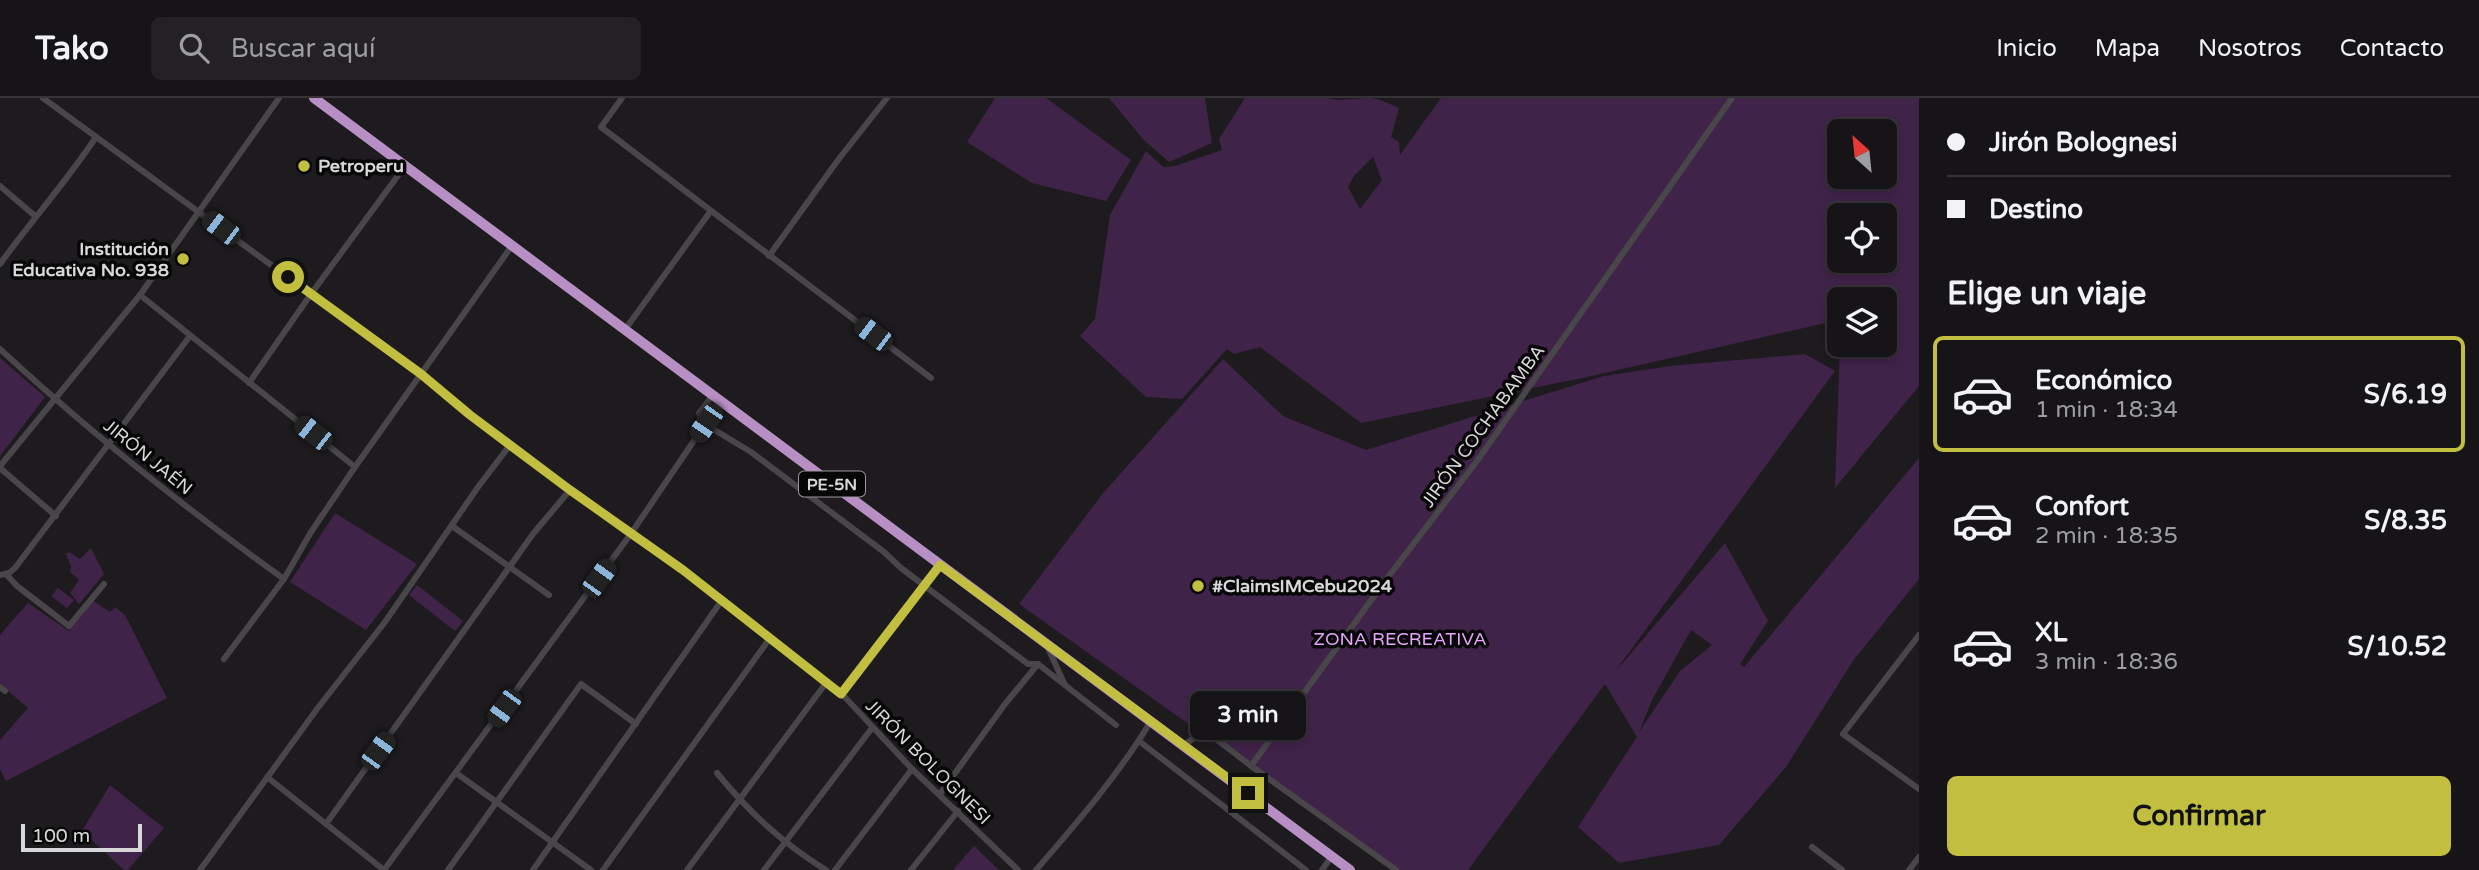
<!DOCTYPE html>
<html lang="es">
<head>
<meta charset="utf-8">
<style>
  body { margin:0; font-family:"Varela Round",sans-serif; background:#232123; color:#f1f3f6; height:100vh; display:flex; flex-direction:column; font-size:26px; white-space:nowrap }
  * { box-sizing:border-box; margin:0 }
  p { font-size:23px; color:#9e9ea1 }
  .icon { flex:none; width:38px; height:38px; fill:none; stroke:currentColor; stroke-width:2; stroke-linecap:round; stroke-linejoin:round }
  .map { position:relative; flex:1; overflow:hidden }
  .panel { display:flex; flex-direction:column; background:#161416; width:560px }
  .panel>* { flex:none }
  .guide { display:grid; align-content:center; height:154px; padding:0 28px; background:#161416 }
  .needle { width:46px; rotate:333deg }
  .controls { position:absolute; left:1827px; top:21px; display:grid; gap:14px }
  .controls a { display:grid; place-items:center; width:70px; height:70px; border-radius:10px; background:#161416; box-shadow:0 4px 10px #0003,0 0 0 2px #353335; font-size:35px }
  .scale { position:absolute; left:21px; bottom:18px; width:121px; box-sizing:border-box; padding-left:7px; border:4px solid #d8d7d9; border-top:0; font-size:19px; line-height:24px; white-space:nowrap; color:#d8d7d9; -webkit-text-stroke:5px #070607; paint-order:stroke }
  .end { position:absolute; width:32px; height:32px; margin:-16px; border:9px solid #c1be40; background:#111; box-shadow:0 0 0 4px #111 }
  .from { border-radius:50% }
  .bubble { position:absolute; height:49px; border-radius:10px; background:#161416; box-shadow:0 4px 10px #0003,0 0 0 2px #353335; font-size:23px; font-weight:700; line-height:49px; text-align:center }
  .car { position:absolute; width:21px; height:42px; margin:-21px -10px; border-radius:9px; box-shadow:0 0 5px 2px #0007; background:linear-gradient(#222 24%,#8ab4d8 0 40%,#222 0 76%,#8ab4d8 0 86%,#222 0) }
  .guide b { display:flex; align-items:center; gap:24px; height:66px; font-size:26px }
  .guide b+b { border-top:2px solid #353335 }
  .guide i { width:18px; height:18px; background:#f1f3f6 }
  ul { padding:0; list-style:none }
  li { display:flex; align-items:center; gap:21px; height:116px; margin:0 14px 10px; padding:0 14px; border:4px solid transparent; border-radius:10px }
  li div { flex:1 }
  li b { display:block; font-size:26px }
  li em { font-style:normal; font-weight:700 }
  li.active { border-color:#c1be40 }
  li>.icon { width:63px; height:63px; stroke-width:1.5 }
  h2 { padding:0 28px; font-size:32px; line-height:84px }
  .button { display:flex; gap:14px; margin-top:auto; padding:14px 28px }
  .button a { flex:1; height:80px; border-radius:10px; background:#c1be40; color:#111; font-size:28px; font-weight:700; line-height:80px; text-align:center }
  header { display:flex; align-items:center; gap:42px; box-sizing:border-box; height:98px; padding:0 35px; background:#161416; border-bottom:2px solid #353335 }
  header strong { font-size:33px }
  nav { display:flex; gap:38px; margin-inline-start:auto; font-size:24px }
  .search { width:490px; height:63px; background:#232123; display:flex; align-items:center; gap:18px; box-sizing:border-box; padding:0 24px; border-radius:10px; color:#9e9ea1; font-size:26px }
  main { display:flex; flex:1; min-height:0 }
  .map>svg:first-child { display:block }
  .green { fill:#402349; fill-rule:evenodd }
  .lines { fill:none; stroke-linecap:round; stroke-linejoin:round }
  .minor { stroke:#49464a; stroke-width:6 }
  .trunk { stroke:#b88fc4; stroke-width:10 }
  .route { stroke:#c1be40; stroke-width:9 }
  .poi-dot { fill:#c1be40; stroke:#070607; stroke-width:2.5 }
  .labels { text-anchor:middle; stroke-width:7; stroke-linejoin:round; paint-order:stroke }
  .shield { fill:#070607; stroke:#99989a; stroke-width:2 }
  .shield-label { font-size:16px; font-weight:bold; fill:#d8d7d9 }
  .poi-label { font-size:18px; font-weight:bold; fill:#d8d7d9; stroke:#070607; text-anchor:start }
  .street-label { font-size:18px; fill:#d8d7d9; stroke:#070607 }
  .park-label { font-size:18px; fill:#e7a4fd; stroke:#070607 }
</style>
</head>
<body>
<header>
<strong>Tako</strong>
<div class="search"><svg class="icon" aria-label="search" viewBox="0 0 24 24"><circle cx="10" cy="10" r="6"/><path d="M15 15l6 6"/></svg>Buscar aquí</div>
<nav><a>Inicio</a><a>Mapa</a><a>Nosotros</a><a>Contacto</a></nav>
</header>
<main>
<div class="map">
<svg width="1919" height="772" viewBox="0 0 1919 772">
  <rect width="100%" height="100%" fill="#1d1b1e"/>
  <!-- green -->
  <g class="green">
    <polygon points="995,0 1046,0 1131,62 1106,103 1032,85 967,44"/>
    <polygon points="1109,0 1205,0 1212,45 1169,64 1143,41"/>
    <path d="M1245,0H1328C1341,4 1356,0 1370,0C1380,1 1390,6 1399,10L1391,39L1399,44L1400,57L1441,0H1919V288L1835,390L1840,247H1885V201H1839V222L1587,279L1361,325L1260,249L1234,256L1227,251L1182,301L1146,299L1080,238L1095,221L1110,117L1146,53L1163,69L1175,68L1222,52L1219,41ZM1839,33H1885V79H1839ZM1373,59L1382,82L1360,111L1348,89L1354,78ZM1839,117H1885V163H1839Z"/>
    <path d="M1805,256L1835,273L1614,575L1725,445L1768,523L1740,566L1744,569L1919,360V481L1853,563L1786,669L1719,747L1619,765L1578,729L1637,639L1605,586L1468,772H1395L1019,506L1104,394L1223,261L1283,318L1366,352L1604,278L1670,268ZM1691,532L1712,547L1680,573L1639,634L1652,602Z"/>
    <polygon points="0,260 45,299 0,358"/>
    <polygon points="335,415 417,466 366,532 290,484"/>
    <polygon points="91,450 104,476 79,506 70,495 79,482 70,474 71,468 66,456 69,454 80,461"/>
    <polygon points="417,487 463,523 455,533 409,497"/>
    <polygon points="58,490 74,502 67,510 51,498"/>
    <polygon points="93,503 110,514 115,509 125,517 167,600 6,683 0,671 0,642 28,610 0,586 0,537 28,505 69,533"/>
    <polygon points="110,687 164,730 128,772 124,772 82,733"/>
    <polygon points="974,748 999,772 953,772"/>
  </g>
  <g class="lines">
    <!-- minor -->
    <g class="minor">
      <polyline points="43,0 420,276 470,317 630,437 683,472 841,595 912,671 1018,772"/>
      <polyline points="622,0 601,29 931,280"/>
      <polyline points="0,88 35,118"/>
      <polyline points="769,158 838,62 887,0"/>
      <path d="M0,166C31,123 67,83 96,39"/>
      <polyline points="140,197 355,369"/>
      <polyline points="624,233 710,114"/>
      <path d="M0,251C89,334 185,410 284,481"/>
      <polyline points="249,285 311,196 405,68"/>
      <polyline points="713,297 699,315 701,320 708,328 751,354 884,454 901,470 1028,566 1038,566 1116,627"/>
      <polyline points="0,368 140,197 279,0"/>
      <polyline points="0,370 56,418"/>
      <polyline points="452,428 549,497"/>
      <polyline points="6,476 17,488 69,528 104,486"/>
      <polyline points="0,477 9,475 15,470 190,238"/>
      <polyline points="1919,537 1843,636 1919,691"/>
      <polyline points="1048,550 1064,585"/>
      <polyline points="224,561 284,481 311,434 355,369 511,149"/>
      <polyline points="0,589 5,593"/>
      <polyline points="841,595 940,467"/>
      <polyline points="1139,643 1306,772"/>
      <polyline points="1184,647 1198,637 1210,636 1251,668 1396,772"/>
      <polyline points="1251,668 1385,483 1477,363 1732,0"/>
      <polyline points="456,675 591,772"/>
      <path d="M717,675C749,714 782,745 826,772"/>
      <polyline points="267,679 384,772 630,437 706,325"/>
      <polyline points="940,696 1005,606 1038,566"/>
      <polyline points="326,726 533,436 570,392"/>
      <polyline points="1812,749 1842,772"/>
      <polyline points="200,772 317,611 385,524 478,389 510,347"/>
      <polyline points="448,772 581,586 636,626"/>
      <polyline points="533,772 722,502"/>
      <polyline points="603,772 770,540"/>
      <polyline points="687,772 826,585"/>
      <polyline points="764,772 872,630"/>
      <polyline points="835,772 912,671"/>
      <polyline points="911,772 958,713"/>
      <path d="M1036,772C1077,725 1119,676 1151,623"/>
      <polyline points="1322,772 1332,758"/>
      <polyline points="1909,772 1919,759"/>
    </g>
    <!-- trunk -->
    <polyline class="trunk" points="314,0 1350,772"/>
  </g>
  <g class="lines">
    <!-- route -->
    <polyline class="route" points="288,179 421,276 470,317 570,392 683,472 841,596 940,467 1248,695"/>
  </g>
  <!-- markers -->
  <g class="poi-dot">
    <circle cx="304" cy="68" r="7"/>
    <circle cx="183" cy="161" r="7"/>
    <circle cx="1198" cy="488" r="7"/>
  </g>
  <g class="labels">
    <!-- shield labels -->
    <rect class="shield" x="799" y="373.5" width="66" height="25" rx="5"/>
    <g class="shield-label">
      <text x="832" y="392">PE-5N</text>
    </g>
    <!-- poi labels -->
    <g class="poi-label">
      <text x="318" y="74">Petroperu</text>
      <text x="169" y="157" text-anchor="end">Institución<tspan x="169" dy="21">Educativa No. 938</tspan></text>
      <text x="1212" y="494">#ClaimsIMCebu2024</text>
    </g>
    <!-- street labels -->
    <g class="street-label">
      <text transform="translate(1483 328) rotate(-54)" y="6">JIRÓN COCHABAMBA</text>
      <text transform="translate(148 359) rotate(39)" y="6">JIRÓN JAÉN</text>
      <text transform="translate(928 664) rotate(45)" y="6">JIRÓN BOLOGNESI</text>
    </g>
    <!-- park labels -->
    <g class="park-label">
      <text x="1400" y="547">ZONA RECREATIVA</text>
    </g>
  </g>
</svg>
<div class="controls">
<a><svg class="needle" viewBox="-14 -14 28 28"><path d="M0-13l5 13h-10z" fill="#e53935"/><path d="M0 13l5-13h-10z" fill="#9e9ea1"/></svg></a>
<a><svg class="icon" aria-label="locate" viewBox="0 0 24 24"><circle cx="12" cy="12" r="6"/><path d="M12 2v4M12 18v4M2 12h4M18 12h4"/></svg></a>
<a><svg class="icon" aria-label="layers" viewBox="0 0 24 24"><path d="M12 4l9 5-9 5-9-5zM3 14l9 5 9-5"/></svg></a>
</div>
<div class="scale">100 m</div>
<i class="end from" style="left:288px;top:179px"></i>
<i class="end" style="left:1248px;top:695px"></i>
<div class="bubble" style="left:1190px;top:593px;width:116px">3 min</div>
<i class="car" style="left:221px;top:130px;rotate:307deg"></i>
<i class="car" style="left:873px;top:236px;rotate:307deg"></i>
<i class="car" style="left:706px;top:325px;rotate:214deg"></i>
<i class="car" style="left:313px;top:335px;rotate:308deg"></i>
<i class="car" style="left:599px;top:480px;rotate:36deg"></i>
<i class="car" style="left:504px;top:610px;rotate:216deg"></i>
<i class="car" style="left:378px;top:653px;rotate:36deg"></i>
</div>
<section class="panel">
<div class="guide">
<b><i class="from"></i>Jirón Bolognesi</b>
<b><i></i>Destino</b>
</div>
<h2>Elige un viaje</h2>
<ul>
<li class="active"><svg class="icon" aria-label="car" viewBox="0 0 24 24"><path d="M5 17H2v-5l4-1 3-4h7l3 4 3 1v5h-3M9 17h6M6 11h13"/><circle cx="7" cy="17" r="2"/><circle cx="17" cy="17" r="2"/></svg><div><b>Económico</b><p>1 min · 18:34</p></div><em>S/6.19</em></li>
<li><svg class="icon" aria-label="car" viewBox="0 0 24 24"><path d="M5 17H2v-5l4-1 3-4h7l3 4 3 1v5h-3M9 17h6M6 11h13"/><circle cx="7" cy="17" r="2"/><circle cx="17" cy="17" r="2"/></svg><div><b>Confort</b><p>2 min · 18:35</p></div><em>S/8.35</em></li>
<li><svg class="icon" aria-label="car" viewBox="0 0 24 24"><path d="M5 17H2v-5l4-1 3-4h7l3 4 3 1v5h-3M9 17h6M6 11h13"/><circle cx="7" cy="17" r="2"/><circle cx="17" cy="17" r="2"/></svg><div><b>XL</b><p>3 min · 18:36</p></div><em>S/10.52</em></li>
</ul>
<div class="button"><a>Confirmar</a></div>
</section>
</main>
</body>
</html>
